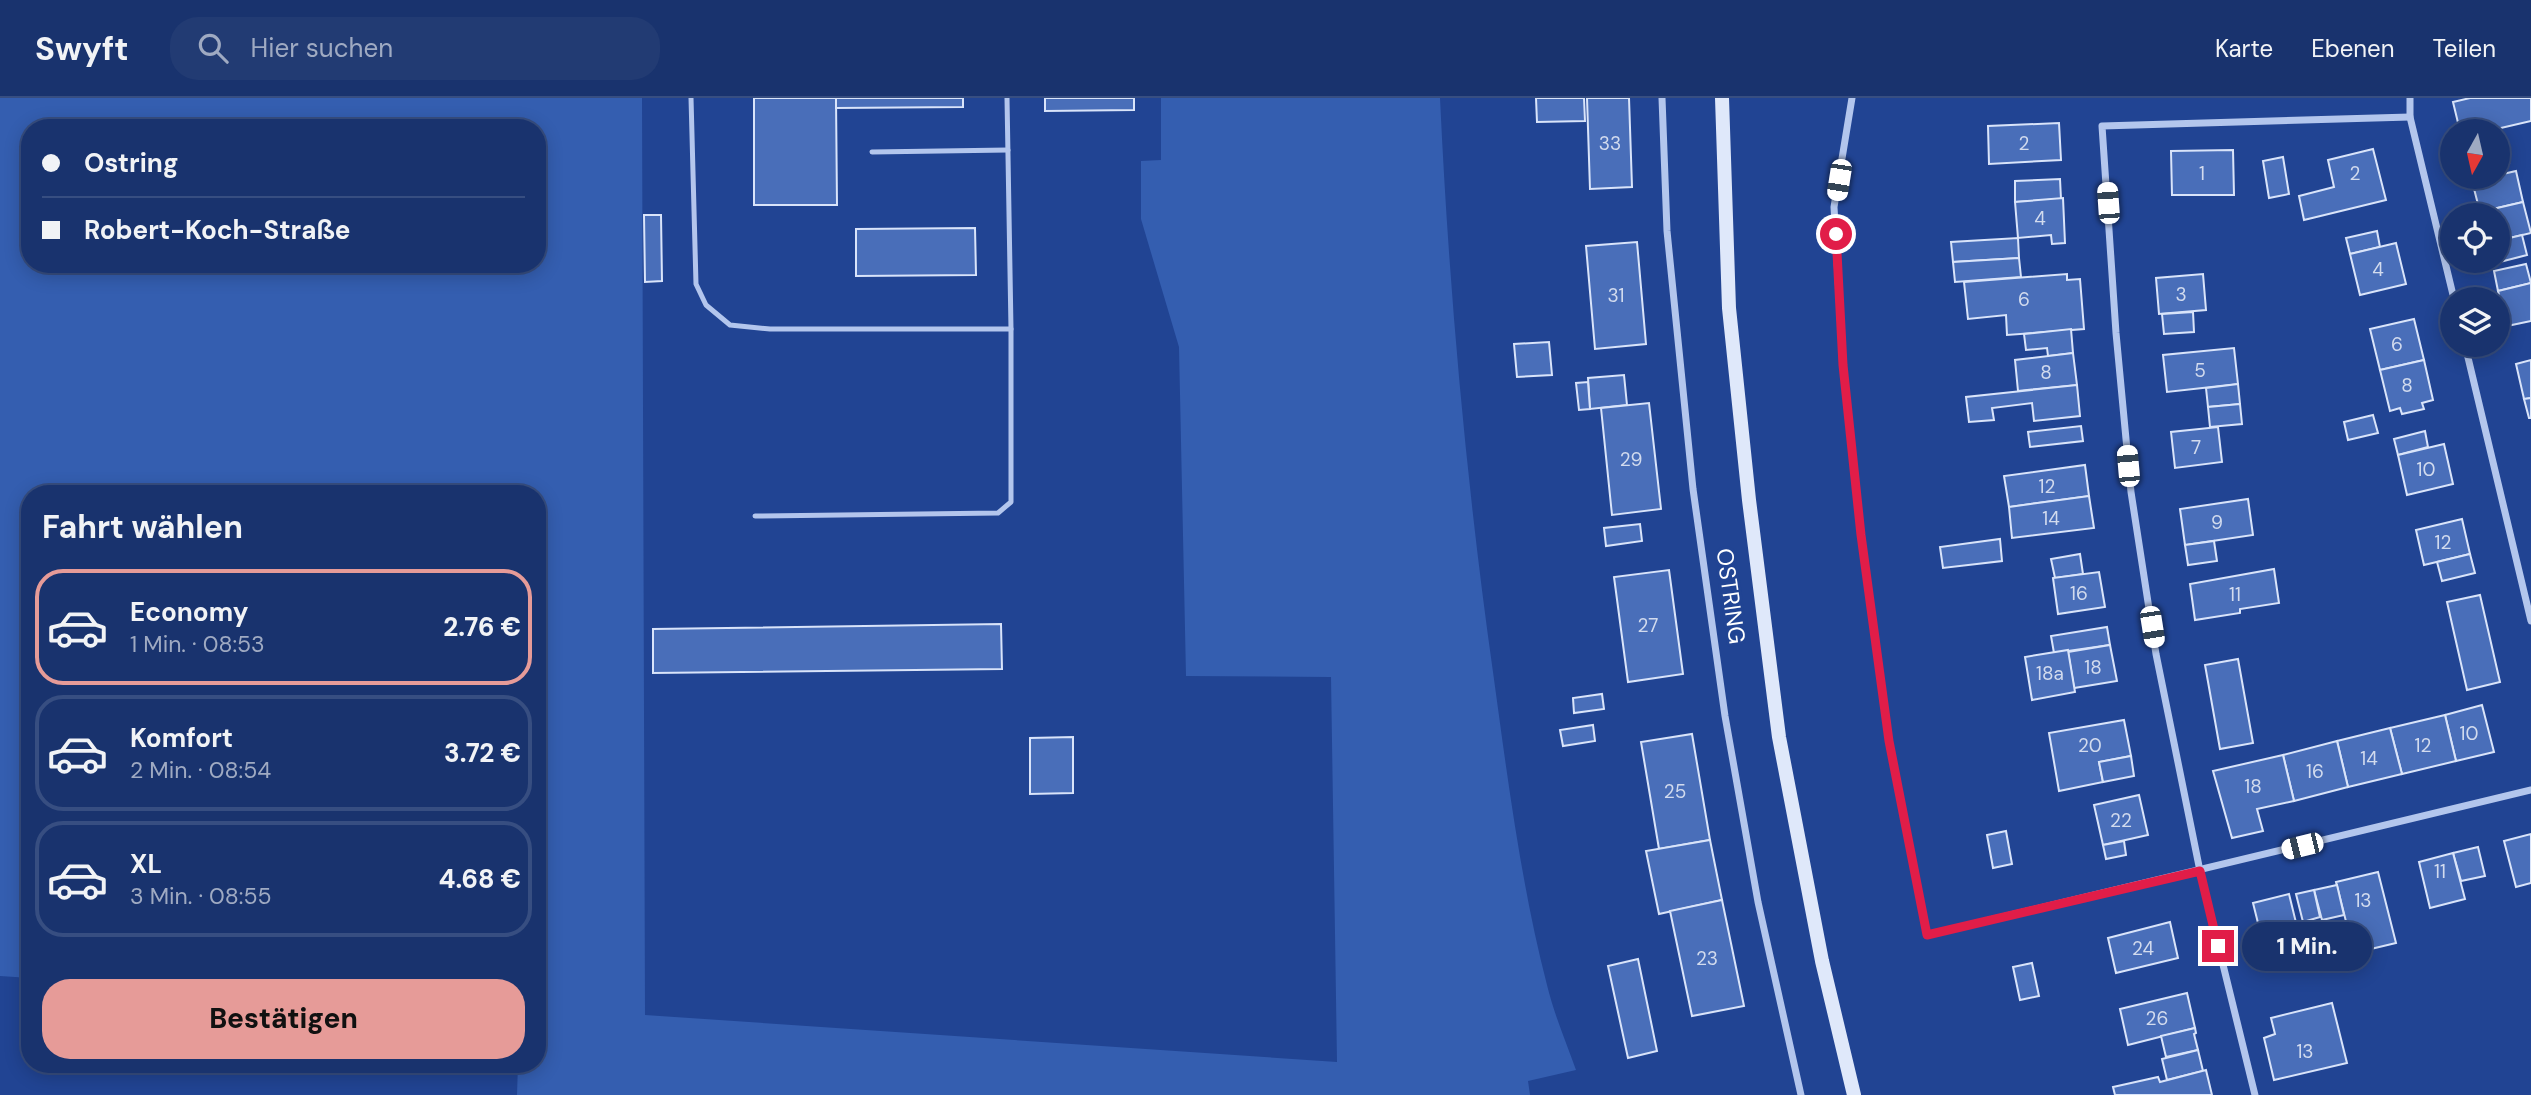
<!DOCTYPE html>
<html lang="de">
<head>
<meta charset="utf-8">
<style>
  body { margin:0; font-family:"DM Sans",sans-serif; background:#223b73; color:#f1f3f6; height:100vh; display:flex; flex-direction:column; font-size:26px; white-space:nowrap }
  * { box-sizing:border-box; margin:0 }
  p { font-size:23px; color:#9faac2 }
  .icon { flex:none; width:38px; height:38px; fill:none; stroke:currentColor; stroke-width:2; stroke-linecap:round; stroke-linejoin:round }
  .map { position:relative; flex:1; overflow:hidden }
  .drawer { position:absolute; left:21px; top:387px; width:525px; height:588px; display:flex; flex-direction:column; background:#19336e; border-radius:28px; box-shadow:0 4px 18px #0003,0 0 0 2px #374e81 }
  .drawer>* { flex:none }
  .top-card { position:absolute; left:21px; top:21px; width:525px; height:154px; border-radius:28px; box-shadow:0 4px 18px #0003,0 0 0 2px #374e81; display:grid; align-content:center; height:154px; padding:0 21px; background:#19336e }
  .needle { width:46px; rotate:188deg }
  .fabs { position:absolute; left:2440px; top:21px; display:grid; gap:14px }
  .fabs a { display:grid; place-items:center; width:70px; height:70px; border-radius:50%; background:#19336e; box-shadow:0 4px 18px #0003,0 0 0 2px #374e81; font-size:35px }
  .end { position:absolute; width:32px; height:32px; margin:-16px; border:9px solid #e11d48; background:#fff; box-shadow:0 0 0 4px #fff }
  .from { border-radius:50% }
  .bubble { position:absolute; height:49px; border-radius:24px; background:#19336e; box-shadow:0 4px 18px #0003,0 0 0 2px #374e81; font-size:23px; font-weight:800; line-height:49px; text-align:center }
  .car { position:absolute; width:21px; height:42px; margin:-21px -10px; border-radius:9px; box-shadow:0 0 5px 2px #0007; background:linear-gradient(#fff 24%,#345 0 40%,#fff 0 76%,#345 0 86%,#fff 0) }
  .top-card b { display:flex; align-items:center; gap:24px; height:66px; font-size:26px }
  .top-card b+b { border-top:2px solid #374e81 }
  .top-card i { width:18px; height:18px; background:#f1f3f6 }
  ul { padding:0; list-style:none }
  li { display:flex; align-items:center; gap:21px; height:116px; margin:0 14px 10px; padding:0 7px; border:4px solid #374e81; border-radius:28px }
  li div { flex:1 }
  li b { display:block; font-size:26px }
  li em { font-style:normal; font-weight:800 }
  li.active { border-color:#e69b98 }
  li>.icon { width:63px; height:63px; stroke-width:1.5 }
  h2 { padding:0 21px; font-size:32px; line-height:84px }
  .cta { display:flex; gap:14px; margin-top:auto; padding:14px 21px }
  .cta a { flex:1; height:80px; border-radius:28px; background:#e69b98; color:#111; font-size:28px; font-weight:800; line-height:80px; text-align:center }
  header { display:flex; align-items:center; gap:42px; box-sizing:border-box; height:98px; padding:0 35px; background:#19336e; border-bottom:2px solid #374e81 }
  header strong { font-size:33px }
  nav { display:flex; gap:38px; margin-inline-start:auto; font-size:24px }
  .search { width:490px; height:63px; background:#223b73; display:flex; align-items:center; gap:18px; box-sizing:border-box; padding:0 24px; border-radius:28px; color:#9faac2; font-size:26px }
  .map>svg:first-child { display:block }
  .green { fill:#345eb0; fill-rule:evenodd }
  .building { fill:#496eb9; stroke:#d9e4fa; stroke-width:2 }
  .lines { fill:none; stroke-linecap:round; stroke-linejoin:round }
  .service { stroke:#b3c6ed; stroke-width:5 }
  .minor { stroke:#b3c6ed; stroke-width:7 }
  .secondary { stroke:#dfe8fa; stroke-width:14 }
  .route { stroke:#e11d48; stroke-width:9 }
  .labels { text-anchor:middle; stroke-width:6; stroke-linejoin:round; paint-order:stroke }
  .number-label { font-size:19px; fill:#d2dbee }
  .street-label { font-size:23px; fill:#fff; stroke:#214493 }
</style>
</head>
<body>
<header>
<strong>Swyft</strong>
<div class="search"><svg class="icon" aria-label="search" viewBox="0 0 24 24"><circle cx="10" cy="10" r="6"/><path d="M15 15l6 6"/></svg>Hier suchen</div>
<nav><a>Karte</a><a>Ebenen</a><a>Teilen</a></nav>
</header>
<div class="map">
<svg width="2531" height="997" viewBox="0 0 2531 997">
  <rect width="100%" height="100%" fill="#214493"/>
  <!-- green -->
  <path class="green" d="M0,0H642L645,917L1337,964L1331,579L1186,578L1179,249L1141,121V63L1161,62V0H1440C1449,192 1466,383 1493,574C1507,676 1521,787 1547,887C1554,916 1566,944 1576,972L1528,983L1530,997H517L518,966H537V396H30V880L0,878ZM30,30H537V166H30Z"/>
  <!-- building -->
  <g class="building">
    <polygon points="754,0 836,0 837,107 754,107"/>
    <polygon points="836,0 963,0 963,9 836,10"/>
    <polygon points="1045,0 1134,0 1134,12 1045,13"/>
    <polygon points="1536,0 1584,0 1585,23 1537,24"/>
    <polygon points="1587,0 1629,0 1632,89 1590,91"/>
    <polygon points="2470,0 2531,0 2531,23 2488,33 2460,33 2453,4"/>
    <polygon points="2059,25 2061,62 1989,66 1988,28"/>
    <polygon points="2504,45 2509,65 2497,68 2497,47"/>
    <polygon points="2373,51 2386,102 2304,122 2299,98 2334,89 2328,62"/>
    <polygon points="2233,52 2234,97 2172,97 2171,53"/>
    <polygon points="2283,59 2289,96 2269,100 2263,63"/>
    <polygon points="2516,73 2523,104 2480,114 2472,83"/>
    <polygon points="2060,81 2061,101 2015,104 2015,83"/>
    <polygon points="2063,100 2065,145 2052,146 2051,137 2018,140 2015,104"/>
    <polygon points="2523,104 2531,135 2497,143 2497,117 2480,117 2480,114"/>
    <polygon points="644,117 661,117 662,183 645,184"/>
    <polygon points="975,130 976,177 856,178 856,131"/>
    <polygon points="2377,133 2380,149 2350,156 2346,140"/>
    <polygon points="2522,137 2527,157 2492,166 2491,163 2497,163 2497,143"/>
    <polygon points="2018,140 2019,160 1953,164 1951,144"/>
    <polygon points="1637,144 1646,246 1595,251 1586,148"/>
    <polygon points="2396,145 2406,186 2360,197 2350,156"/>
    <polygon points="2019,160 2021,179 1955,184 1953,164"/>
    <polygon points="2526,166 2531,185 2498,193 2494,173"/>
    <polygon points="2067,176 2067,182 2080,181 2084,231 2007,237 2006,217 1968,221 1964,184"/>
    <polygon points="2203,176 2206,212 2159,216 2156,180"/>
    <polygon points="2531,185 2531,223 2507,228 2498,193"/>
    <polygon points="2193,214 2194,234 2164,236 2162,216"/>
    <polygon points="2414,221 2424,262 2380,272 2370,231"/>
    <polygon points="2071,231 2073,255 2048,258 2047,250 2026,252 2024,236"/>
    <polygon points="1549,244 1552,277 1517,279 1514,246"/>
    <polygon points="2234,250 2238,286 2167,294 2163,257"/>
    <polygon points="2073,255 2077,287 2018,293 2015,262"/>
    <polygon points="2424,262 2433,302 2422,305 2424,311 2402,316 2400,310 2390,313 2380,272"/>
    <polygon points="2531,262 2531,300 2524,301 2516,266"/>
    <polygon points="1624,277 1627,307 1590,311 1588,280"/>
    <polygon points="1588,284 1590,311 1579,312 1576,285"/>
    <polygon points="2238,286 2240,306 2208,309 2206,290"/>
    <polygon points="2077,287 2080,318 2034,323 2032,305 1992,310 1994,322 1969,324 1966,299"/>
    <polygon points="2531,300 2531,320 2529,320 2524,301"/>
    <polygon points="1649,305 1661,411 1612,417 1601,310"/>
    <polygon points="2240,306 2242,326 2210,329 2208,309"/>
    <polygon points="2373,317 2378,335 2348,342 2344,324"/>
    <polygon points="2081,328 2083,343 2030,349 2028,334"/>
    <polygon points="2218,329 2222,364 2175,370 2171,334"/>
    <polygon points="2425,333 2428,349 2398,357 2394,341"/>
    <polygon points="2444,346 2453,386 2407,397 2398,357"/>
    <polygon points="2085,367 2089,398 2009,409 2004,378"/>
    <polygon points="2089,398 2094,430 2012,440 2009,409"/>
    <polygon points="2248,401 2253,437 2185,447 2180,411"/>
    <polygon points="2462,421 2470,456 2424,467 2416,432"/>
    <polygon points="1640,426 1642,443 1606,448 1604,430"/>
    <polygon points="2000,441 2002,463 1943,470 1940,449"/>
    <polygon points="2214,443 2217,463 2188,467 2185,447"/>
    <polygon points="2080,456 2083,476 2055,480 2051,461"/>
    <polygon points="2470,456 2475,475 2442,483 2437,464"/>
    <polygon points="2274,471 2279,505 2240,511 2240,515 2195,522 2190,486"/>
    <polygon points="1669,472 1683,576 1628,584 1614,479"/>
    <polygon points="2099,474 2105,509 2058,516 2053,480"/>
    <polygon points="2480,497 2500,584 2467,592 2447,504"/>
    <polygon points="1001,526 1002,571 653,575 653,531"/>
    <polygon points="2107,529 2110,547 2054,555 2051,538"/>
    <polygon points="2110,547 2117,583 2074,590 2068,554"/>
    <polygon points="2068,552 2075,594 2032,602 2025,559"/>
    <polygon points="2238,561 2253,645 2220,651 2205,567"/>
    <polygon points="1602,596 1604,611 1574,615 1573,600"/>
    <polygon points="2482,607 2494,654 2456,663 2445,617"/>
    <polygon points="2445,617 2456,663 2402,676 2390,630"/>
    <polygon points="2124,622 2131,658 2099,664 2103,684 2059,693 2049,635"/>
    <polygon points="1593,627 1595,643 1563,648 1560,632"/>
    <polygon points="2390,630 2402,676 2348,689 2337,643"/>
    <polygon points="1692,636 1710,742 1659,751 1641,644"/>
    <polygon points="1073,639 1073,695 1030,696 1030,640"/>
    <polygon points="2337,643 2348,689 2294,703 2283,657"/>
    <polygon points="2283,657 2294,703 2257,711 2263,733 2232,740 2213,673"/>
    <polygon points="2131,658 2134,678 2103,684 2099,664"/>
    <polygon points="2139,697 2148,737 2103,747 2094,707"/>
    <polygon points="2006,733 2012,766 1993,770 1987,737"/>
    <polygon points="2531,736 2531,785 2516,789 2504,743"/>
    <polygon points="1710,742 1722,802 1659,816 1646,753"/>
    <polygon points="2124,743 2126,757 2106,761 2103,747"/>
    <polygon points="2478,749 2485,778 2461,783 2453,755"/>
    <polygon points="2453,755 2465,801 2430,810 2419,764"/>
    <polygon points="2378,774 2396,845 2354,855 2336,784"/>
    <polygon points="2337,787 2344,817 2322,822 2314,792"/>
    <polygon points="2314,792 2320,819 2303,824 2296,796"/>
    <polygon points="2289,796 2300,841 2289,844 2294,862 2263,869 2258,850 2264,849 2253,805"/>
    <polygon points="1722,802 1744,908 1692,918 1670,813"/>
    <polygon points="2170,824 2178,860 2116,875 2108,840"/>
    <polygon points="1638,861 1657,953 1628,960 1608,868"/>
    <polygon points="2032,865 2039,898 2020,902 2013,869"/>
    <polygon points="2187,895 2195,930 2128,947 2120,911"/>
    <polygon points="2332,905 2347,965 2274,982 2264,940 2275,936 2271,920"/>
    <polygon points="2195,930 2196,935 2194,936 2198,952 2166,959 2161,938"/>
    <polygon points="2198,952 2203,973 2167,982 2162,961"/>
    <polygon points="2206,972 2212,997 2115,997 2113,989 2158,979 2160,984"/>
  </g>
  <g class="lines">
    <!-- service -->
    <g class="service">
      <polyline points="691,0 696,186 706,207 730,227 770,231 1011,231 1007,0"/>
      <polyline points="872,54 1008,52"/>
      <polyline points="755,418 998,415 1011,404 1011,231"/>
    </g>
    <!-- minor -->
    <g class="minor">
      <polyline points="1662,0 1667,133 1693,391 1725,618 1758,804 1801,997"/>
      <polyline points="1852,0 1834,109 1843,267 1861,437 1889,643 1927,837 2531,692"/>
      <polyline points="2410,0 2410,19 2454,201"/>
      <polyline points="2465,247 2531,523"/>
      <polyline points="2255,997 2200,773 2156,556 2131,394 2116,235 2102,28 2410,19"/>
    </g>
    <!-- secondary -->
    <polyline class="secondary" points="1722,0 1729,210 1749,402 1779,639 1822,863 1854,997"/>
  </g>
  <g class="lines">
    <!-- route -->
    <polyline class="route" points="1836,136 1843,267 1861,437 1889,643 1927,837 2200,773 2218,848"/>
  </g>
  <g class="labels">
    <!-- number labels -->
    <g class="number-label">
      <text x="1610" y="52">33</text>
      <text x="2024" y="52">2</text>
      <text x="2202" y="82">1</text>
      <text x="2355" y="82">2</text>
      <text x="2040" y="127">4</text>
      <text x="2378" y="178">4</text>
      <text x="2181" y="203">3</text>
      <text x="1616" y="204">31</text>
      <text x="2024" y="208">6</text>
      <text x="2397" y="253">6</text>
      <text x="2200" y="279">5</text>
      <text x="2046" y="281">8</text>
      <text x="2407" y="294">8</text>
      <text x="2196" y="356">7</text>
      <text x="1631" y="368">29</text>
      <text x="2426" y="378">10</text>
      <text x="2047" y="395">12</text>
      <text x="2051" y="427">14</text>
      <text x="2217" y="431">9</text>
      <text x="2443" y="451">12</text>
      <text x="2079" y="502">16</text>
      <text x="2235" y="503">11</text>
      <text x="1648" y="534">27</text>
      <text x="2093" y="576">18</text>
      <text x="2050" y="582">18a</text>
      <text x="2469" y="642">10</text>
      <text x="2090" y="654">20</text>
      <text x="2423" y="654">12</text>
      <text x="2369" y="667">14</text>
      <text x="2315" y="680">16</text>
      <text x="2253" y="695">18</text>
      <text x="1675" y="700">25</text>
      <text x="2121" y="729">22</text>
      <text x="2440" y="780">11</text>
      <text x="2363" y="809">13</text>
      <text x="2143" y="857">24</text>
      <text x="1707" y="867">23</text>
      <text x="2157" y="927">26</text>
      <text x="2305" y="960">13</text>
    </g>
    <!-- street labels -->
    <g class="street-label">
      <text transform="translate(1731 498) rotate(82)" y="8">OSTRING</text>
    </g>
  </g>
</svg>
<div class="fabs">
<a><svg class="needle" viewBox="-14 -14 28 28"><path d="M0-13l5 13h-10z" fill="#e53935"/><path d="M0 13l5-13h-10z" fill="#9faac2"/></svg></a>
<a><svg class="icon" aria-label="locate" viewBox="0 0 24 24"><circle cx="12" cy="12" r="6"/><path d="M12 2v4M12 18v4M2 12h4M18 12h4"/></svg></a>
<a><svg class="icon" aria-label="layers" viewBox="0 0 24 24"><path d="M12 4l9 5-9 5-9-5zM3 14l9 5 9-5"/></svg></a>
</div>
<i class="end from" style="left:1836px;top:136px"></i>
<i class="end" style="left:2218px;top:848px"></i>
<div class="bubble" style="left:2242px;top:824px;width:130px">1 Min.</div>
<i class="car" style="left:1839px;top:82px;rotate:189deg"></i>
<i class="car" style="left:2108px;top:105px;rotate:356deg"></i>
<i class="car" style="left:2128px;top:368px;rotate:355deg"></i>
<i class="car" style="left:2152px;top:529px;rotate:171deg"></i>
<i class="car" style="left:2302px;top:748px;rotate:256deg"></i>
<div class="top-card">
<b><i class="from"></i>Ostring</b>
<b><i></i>Robert-Koch-Straße</b>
</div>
<section class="drawer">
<h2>Fahrt wählen</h2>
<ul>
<li class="active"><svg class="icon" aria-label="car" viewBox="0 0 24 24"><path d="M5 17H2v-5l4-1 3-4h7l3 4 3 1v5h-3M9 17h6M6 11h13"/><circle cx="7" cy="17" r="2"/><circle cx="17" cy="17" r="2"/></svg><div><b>Economy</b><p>1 Min. · 08:53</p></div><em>2.76 €</em></li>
<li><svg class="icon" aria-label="car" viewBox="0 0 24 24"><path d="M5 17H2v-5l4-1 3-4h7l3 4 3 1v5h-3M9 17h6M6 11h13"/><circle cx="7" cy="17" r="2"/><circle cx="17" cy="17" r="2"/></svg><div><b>Komfort</b><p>2 Min. · 08:54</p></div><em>3.72 €</em></li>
<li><svg class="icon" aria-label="car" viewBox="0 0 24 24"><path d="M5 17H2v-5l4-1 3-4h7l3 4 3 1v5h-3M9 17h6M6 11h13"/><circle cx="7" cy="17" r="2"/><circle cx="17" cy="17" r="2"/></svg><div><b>XL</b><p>3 Min. · 08:55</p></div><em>4.68 €</em></li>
</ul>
<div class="cta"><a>Bestätigen</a></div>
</section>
</div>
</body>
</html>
